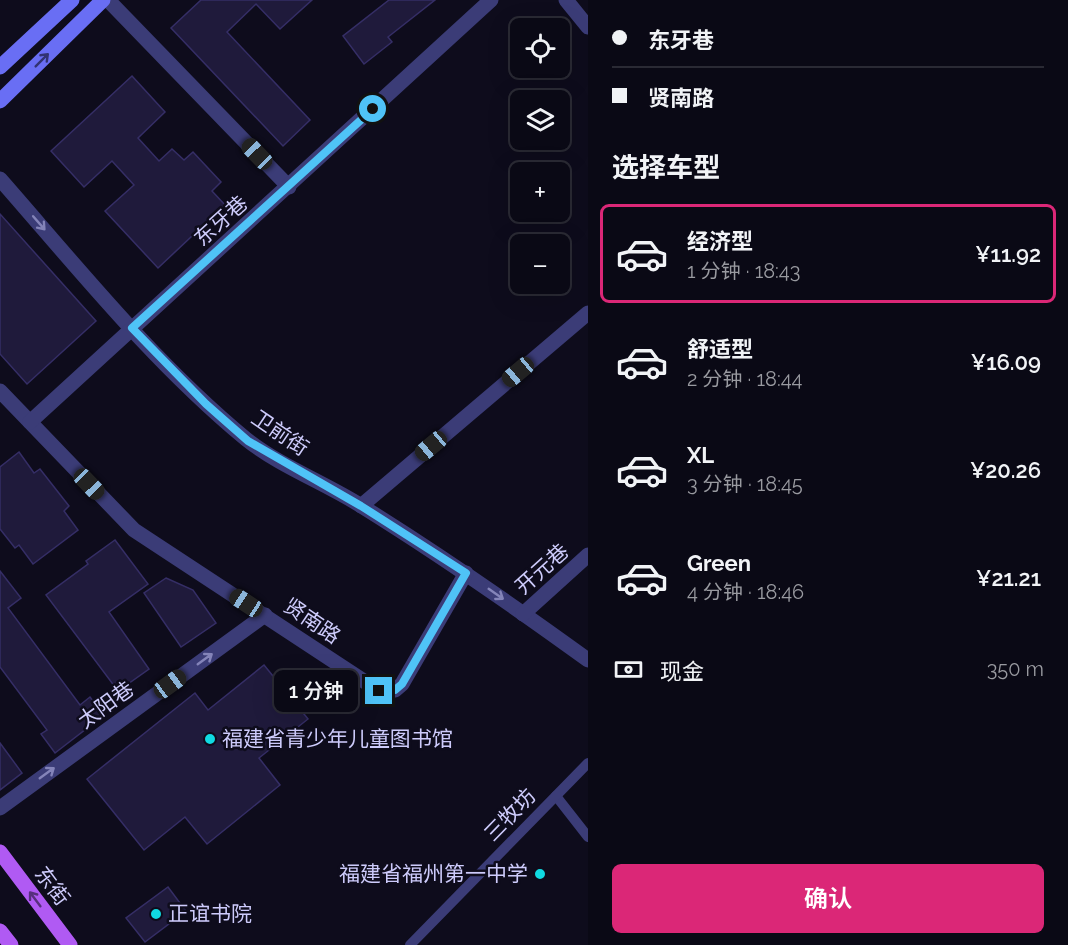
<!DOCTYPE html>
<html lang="zh">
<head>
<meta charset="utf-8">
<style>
  body { margin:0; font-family:Raleway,"Noto Sans SC",sans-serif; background:#181722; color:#f1f3f6; height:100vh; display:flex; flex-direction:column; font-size:22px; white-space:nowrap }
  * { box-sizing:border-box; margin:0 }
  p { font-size:20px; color:#999aa0 }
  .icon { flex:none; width:33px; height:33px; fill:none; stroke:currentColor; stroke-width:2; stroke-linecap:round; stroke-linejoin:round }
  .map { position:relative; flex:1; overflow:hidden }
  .panel { display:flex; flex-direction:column; background:#0a0915; width:480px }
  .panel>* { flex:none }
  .guide { display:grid; align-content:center; height:132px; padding:0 24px; background:#0a0915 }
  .fabs { position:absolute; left:510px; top:18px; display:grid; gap:12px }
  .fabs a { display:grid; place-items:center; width:60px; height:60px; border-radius:9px; background:#0a0915; box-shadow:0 6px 24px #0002,0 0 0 2px #2a2a34; font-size:30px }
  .end { position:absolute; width:27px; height:27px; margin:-14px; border:8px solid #4fc3f7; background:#111; box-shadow:0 0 0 3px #111 }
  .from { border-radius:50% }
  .bubble { position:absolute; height:42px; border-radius:9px; background:#0a0915; box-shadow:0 6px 24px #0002,0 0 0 2px #2a2a34; font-size:20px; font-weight:600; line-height:42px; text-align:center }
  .car { position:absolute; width:18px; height:36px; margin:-18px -9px; border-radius:8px; box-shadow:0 0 4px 2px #0007; background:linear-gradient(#222 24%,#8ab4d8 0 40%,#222 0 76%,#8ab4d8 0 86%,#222 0) }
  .guide b { display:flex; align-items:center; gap:21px; height:57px; font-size:22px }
  .guide b+b { border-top:2px solid #2a2a34 }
  .guide i { width:15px; height:15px; background:#f1f3f6 }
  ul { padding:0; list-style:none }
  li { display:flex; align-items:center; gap:18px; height:99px; margin:0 12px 9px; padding:0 12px; border:3px solid transparent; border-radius:9px }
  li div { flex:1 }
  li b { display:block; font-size:22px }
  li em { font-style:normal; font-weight:600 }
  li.current { border-color:#db2777 }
  li>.icon { width:54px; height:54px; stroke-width:1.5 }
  h2 { padding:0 24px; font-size:27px; line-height:72px }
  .pay { display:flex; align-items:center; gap:15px; height:66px; padding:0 24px; font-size:22px }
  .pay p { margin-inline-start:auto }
  .cta { display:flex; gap:12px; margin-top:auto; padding:12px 24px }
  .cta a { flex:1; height:69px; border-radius:9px; background:#db2777; color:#fff; font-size:24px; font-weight:600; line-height:69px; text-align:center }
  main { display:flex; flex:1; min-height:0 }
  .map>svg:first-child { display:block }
  .building { fill:#1f1a3b; stroke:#352e66; stroke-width:1.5 }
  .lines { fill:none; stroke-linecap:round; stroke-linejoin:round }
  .service { stroke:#3b3c77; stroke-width:10 }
  .minor { stroke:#3b3c77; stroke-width:15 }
  .tertiary { stroke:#3b3c77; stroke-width:15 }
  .secondary { stroke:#696ef4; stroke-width:15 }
  .primary { stroke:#b05af3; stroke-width:15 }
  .oneway { stroke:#323372 }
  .oneway2 { stroke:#8484b9 }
  .oneway3 { stroke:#572f7d }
  .route { stroke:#4fc3f7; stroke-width:8 }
  .poi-dot { fill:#10dae2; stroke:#0e0c1c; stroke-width:2 }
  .labels { text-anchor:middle; stroke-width:5; stroke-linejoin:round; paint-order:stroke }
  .street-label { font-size:21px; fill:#cdcbfb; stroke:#0e0c1c }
  .poi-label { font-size:21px; fill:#cdcbfb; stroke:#0e0c1c; text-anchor:start }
</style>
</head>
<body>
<main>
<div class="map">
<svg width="588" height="945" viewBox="0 0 588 945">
  <rect width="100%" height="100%" fill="#0e0c1c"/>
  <!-- building -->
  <g class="building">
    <polygon points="201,0 312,0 280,29 256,4 227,32 310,120 283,146 171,28"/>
    <polygon points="389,0 435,0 388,37 392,42 364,64 343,36"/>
    <polygon points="132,76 165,112 138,138 159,161 172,149 184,160 193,152 221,182 212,191 225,205 158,268 105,211 134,185 112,161 84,187 51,151"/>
    <polygon points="0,214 96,321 27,384 0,354"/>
    <polygon points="19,452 34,473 40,469 69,506 64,511 78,530 33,564 19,545 15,548 0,529 0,467"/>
    <polygon points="115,540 148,584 109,612 149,669 118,691 46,595 88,564 86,561"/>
    <polygon points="0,571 21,598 8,608 80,705 90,697 104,715 55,753 41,734 47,730 0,667"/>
    <polygon points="166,578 193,590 216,623 181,647 144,593"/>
    <polygon points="264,665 308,719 259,758 280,785 207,844 185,817 144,850 87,779 195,693 208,710"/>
    <polygon points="0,743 22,773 0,790"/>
    <polygon points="168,887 186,911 145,942 126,918"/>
  </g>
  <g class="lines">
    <!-- service -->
    <g class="service">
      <polyline points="556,796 588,837"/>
      <polyline points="410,945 588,763"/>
    </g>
    <!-- minor -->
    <g class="minor">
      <polyline points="108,0 289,187"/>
      <path d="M0,179C78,268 154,363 246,439C281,467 326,483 363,507C440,555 515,607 588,660"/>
      <polyline points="0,391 134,530 379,691 395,690 402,684 466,573"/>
      <polyline points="30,422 491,0"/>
      <polyline points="361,506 588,313"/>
      <polyline points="523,614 588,555"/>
    </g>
    <!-- tertiary -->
    <g class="tertiary">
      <polyline points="566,0 588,27"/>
      <polyline points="0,808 265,615"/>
    </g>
    <!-- secondary -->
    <g class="secondary">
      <polyline points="0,67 72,0"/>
      <polyline points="0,101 103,0"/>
    </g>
    <!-- primary -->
    <g class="primary">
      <polyline points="0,852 70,945"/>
      <polyline points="0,931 11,945"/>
    </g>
  </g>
  <!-- one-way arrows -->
  <defs><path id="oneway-shaft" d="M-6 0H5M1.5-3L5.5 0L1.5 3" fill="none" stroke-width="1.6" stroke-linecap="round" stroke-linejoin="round" transform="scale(1.5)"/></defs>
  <use class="oneway" href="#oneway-shaft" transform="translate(42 60) rotate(-45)"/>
  <g class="oneway2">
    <use href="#oneway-shaft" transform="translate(39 223) rotate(49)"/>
    <use href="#oneway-shaft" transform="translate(496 594) rotate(35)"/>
    <use href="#oneway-shaft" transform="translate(205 659) rotate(-36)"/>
    <use href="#oneway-shaft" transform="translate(47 773) rotate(-36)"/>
  </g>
  <use class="oneway3" href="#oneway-shaft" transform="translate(35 899) rotate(-127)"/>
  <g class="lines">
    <!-- route -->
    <polyline class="route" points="373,109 132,328 206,404 248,441 361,506 466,573 402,684 395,690 379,691"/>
  </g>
  <!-- markers -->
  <g class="poi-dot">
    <circle cx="210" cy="739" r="6"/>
    <circle cx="540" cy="874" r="6"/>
    <circle cx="156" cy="914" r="6"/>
  </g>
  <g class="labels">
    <!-- street labels -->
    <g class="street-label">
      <text transform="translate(221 221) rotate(-42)" y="7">东牙巷</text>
      <text transform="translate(280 433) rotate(34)" y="7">卫前街</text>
      <text transform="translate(542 569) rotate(-42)" y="7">开元巷</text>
      <text transform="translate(312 621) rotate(34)" y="7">贤南路</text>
      <text transform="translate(106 705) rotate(-36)" y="7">太阳巷</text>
      <text transform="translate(510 815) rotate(-46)" y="7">三牧坊</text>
      <text transform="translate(52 886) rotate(53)" y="7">东街</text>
    </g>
    <!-- poi labels -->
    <g class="poi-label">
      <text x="222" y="746">福建省青少年儿童图书馆</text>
      <text x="528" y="881" text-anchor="end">福建省福州第一中学</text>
      <text x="168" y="921">正谊书院</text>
    </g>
  </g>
</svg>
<div class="fabs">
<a><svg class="icon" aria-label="locate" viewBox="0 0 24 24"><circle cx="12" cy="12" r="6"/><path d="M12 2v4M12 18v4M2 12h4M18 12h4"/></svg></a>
<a><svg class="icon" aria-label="layers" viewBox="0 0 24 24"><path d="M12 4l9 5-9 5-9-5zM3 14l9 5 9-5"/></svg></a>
<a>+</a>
<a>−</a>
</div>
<i class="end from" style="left:373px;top:109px"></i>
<i class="end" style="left:379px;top:691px"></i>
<div class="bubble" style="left:274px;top:670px;width:84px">1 分钟</div>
<i class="car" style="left:257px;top:154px;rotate:316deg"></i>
<i class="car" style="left:518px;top:372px;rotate:230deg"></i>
<i class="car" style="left:431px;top:446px;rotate:230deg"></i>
<i class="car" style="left:89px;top:484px;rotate:136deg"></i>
<i class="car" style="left:246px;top:603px;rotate:303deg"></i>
<i class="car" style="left:170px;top:684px;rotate:54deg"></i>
</div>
<section class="panel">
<div class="guide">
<b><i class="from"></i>东牙巷</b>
<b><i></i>贤南路</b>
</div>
<h2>选择车型</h2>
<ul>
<li class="current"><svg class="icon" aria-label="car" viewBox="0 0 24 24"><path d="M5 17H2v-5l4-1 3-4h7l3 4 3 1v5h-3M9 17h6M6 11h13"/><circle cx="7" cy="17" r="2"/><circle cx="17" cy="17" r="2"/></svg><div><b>经济型</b><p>1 分钟 · 18:43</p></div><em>¥11.92</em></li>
<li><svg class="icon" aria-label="car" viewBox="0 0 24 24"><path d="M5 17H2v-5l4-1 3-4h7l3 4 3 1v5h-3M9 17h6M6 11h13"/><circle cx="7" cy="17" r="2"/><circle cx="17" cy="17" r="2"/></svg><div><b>舒适型</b><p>2 分钟 · 18:44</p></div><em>¥16.09</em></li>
<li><svg class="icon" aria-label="car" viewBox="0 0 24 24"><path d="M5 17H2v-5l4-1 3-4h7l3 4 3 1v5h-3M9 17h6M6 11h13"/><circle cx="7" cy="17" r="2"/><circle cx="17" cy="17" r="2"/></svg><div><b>XL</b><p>3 分钟 · 18:45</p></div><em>¥20.26</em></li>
<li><svg class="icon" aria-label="car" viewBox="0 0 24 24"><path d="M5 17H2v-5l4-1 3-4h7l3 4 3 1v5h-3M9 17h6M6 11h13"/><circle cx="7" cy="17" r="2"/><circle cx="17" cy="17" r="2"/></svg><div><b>Green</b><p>4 分钟 · 18:46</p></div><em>¥21.21</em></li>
</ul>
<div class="pay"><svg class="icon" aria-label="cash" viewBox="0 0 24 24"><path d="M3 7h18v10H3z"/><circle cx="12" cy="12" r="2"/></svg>现金<p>350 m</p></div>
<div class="cta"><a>确认</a></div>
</section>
</main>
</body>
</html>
